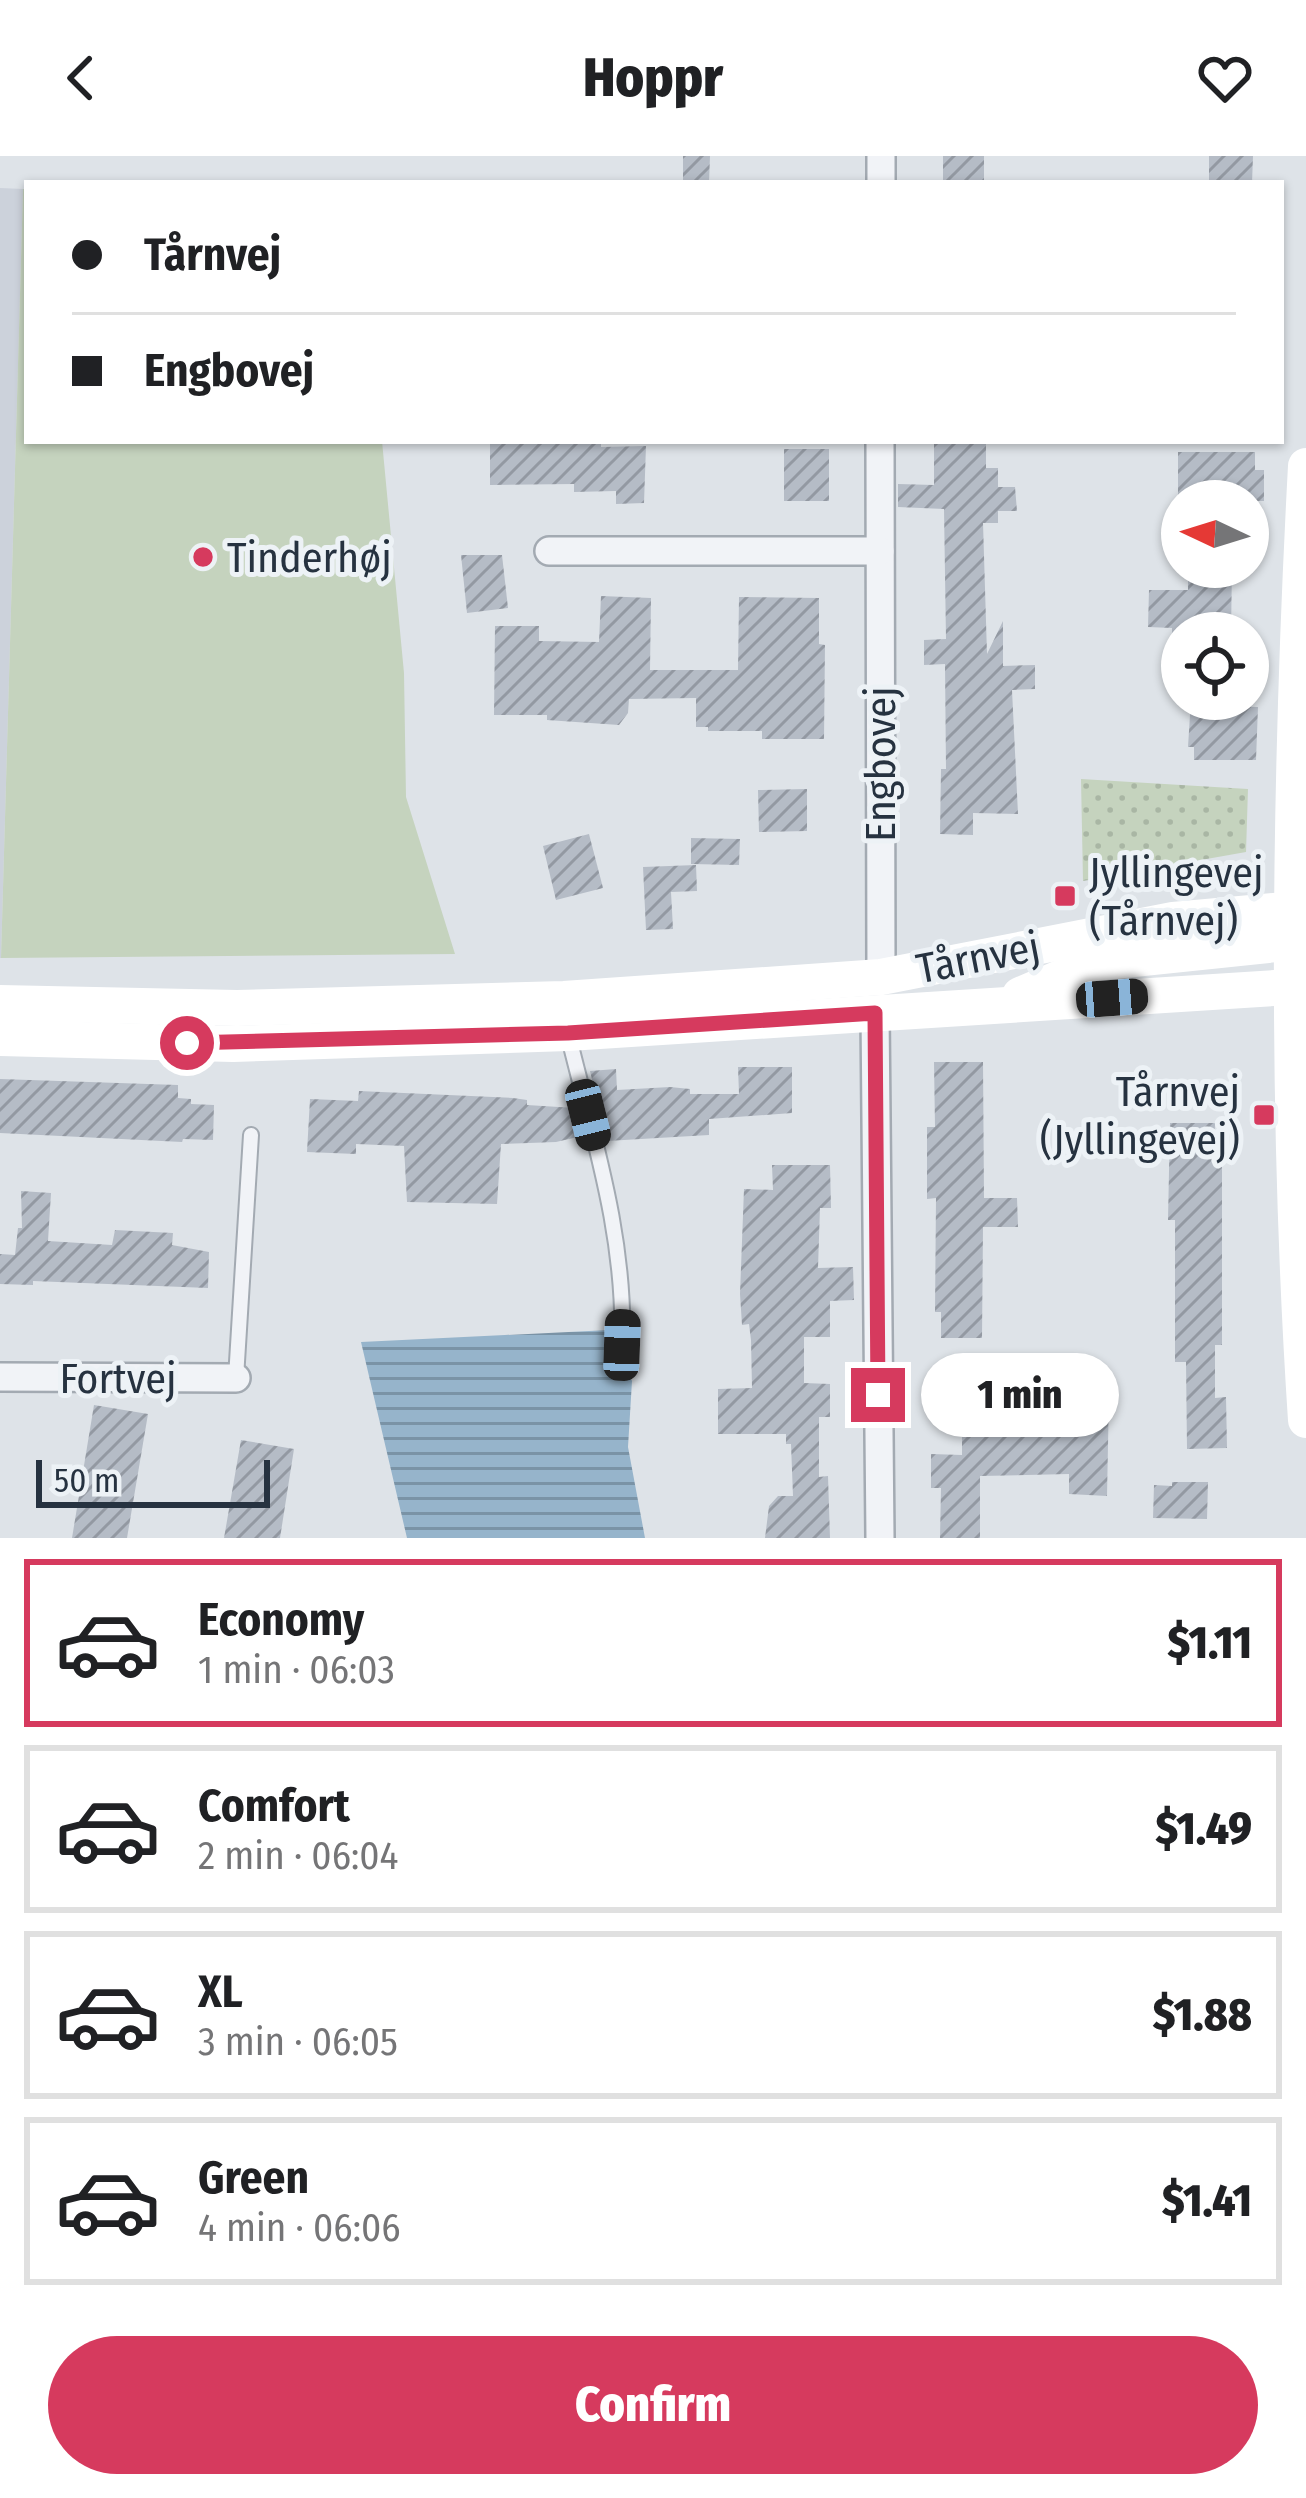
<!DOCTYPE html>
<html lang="en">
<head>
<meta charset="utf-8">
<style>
  body { margin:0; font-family:"Fira Sans Condensed",sans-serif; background:#f2f2f2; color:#202124; height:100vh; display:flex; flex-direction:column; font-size:45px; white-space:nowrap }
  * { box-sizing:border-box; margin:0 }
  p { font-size:39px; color:#757577 }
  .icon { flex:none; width:66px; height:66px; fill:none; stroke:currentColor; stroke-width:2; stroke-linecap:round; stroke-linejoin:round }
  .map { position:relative; height:1382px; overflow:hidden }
  .side { display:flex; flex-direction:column; background:#fff; flex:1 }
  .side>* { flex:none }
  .hud { position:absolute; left:24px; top:24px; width:1260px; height:264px; border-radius:0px; box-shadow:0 3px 9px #0004; display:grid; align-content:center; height:264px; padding:0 48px; background:#fff }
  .needle { width:78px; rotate:274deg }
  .fabs { position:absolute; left:1161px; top:324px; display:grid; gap:24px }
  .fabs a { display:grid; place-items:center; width:108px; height:108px; border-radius:50%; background:#fff; box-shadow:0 3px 9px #0004; font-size:60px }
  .scale { position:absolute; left:36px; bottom:30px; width:234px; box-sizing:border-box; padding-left:12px; border:6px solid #263240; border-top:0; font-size:33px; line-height:42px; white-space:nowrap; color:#263240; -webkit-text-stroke:9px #edf2f6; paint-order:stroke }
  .end { position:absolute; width:54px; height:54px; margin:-27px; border:15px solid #d63a5e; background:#fff; box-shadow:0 0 0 6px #fff }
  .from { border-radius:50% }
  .bubble { position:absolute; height:84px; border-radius:42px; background:#fff; box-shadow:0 3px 9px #0004; font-size:39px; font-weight:800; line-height:84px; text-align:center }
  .car { position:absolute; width:36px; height:72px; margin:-36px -18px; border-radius:15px; box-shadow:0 0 9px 3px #0007; background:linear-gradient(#222 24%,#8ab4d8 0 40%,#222 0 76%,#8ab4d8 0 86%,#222 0) }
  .hud b { display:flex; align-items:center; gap:42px; height:114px; font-size:45px }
  .hud b+b { border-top:3px solid #e0e0e0 }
  .hud i { width:30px; height:30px; background:#202124 }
  ul { padding:21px 0 0; list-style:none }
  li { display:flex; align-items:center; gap:36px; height:168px; margin:0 24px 18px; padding:0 24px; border:6px solid #e0e0e0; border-radius:0px }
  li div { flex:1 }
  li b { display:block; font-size:45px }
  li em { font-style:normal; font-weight:800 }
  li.on { border-color:#d63a5e }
  li>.icon { width:108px; height:108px; stroke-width:1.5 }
  .cta { display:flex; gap:24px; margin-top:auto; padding:24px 48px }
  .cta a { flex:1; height:138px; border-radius:72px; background:#d63a5e; color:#fff; font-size:48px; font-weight:800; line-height:138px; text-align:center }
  header { display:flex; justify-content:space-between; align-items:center; height:156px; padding:0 48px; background:#fff; font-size:54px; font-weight:800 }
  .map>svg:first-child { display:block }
  .built { fill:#ccd2db }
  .grass { fill:url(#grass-dots) }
  .green { fill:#c5d3be }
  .water { fill:url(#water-rules) }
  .building { fill:url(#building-hatch) }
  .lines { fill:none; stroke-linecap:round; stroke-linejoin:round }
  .lane-casing { stroke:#a3aab2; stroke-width:18 }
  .street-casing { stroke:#a3aab2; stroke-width:32 }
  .lane { stroke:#f1f3f7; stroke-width:14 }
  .street { stroke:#f1f3f7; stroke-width:27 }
  .secondary { stroke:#fff; stroke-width:36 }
  .route { stroke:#d63a5e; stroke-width:15 }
  .poi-dot { fill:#d63a5e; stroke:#edf2f6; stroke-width:4.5 }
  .labels { text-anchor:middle; stroke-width:10; stroke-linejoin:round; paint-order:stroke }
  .poi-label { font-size:42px; fill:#263240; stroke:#edf2f6; text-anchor:start }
  .street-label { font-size:42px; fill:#263240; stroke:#edf2f6 }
</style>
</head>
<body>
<header><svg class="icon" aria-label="back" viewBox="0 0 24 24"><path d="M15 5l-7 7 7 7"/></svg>Hoppr<svg class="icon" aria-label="heart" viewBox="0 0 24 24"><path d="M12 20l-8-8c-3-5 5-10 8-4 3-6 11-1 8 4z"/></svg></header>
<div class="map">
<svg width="1306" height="1382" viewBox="0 0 1306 1382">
  <defs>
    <pattern id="grass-dots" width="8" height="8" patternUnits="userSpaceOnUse" patternTransform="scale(3)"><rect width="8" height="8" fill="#c5d3be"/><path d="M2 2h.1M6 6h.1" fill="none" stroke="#a9b6a4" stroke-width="1.8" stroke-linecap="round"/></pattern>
    <pattern id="water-rules" width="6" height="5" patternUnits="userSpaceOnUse" patternTransform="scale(3)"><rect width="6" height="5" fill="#96b4cb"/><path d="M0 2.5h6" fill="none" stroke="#7a93a6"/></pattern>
    <pattern id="building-hatch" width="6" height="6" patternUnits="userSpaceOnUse" patternTransform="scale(3)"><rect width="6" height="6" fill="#b5bcc6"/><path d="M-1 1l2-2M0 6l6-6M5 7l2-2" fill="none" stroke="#9399a2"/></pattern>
  </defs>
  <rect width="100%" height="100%" fill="#dee3e8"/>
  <!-- built -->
  <polygon class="built" points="0,32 23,33 1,802 0,802"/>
  <!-- grass -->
  <polygon class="grass" points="1081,623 1248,633 1246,696 1083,725"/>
  <!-- green -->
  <polygon class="green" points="23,33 27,33 27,285 382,285 404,517 406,641 455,798 1,802"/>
  <!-- water -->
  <polygon class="water" points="609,1174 632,1225 628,1291 645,1382 407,1382 361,1186"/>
  <!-- building -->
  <g class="building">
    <polygon points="683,0 710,0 709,27 683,27"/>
    <polygon points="943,0 984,0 984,24 943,25"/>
    <polygon points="1209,0 1253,0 1252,27 1209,27"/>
    <polygon points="490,285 601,285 601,291 646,290 644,347 616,348 616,335 574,336 574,328 490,329"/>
    <polygon points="934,285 986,286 986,312 998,312 998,331 1015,331 1017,355 998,355 998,367 983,367 987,498 1003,465 1003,510 1035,509 1035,533 1012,534 1018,658 973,657 973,679 940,678 941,613 946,613 945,508 924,509 924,484 946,483 944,353 898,351 898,328 934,329"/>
    <rect x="784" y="293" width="45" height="52"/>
    <polygon points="1178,296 1255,296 1255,314 1264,314 1264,345 1178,345"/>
    <polygon points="461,399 502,399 508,452 467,457"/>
    <polygon points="1188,411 1232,411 1231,477 1172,477 1172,472 1148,471 1149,434 1188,434"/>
    <polygon points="601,440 651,442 650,514 738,514 739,441 819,442 819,488 825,489 824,583 762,583 762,575 708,575 708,571 696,571 696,542 629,543 628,557 619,569 547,564 547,559 494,559 495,470 539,470 539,485 599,486"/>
    <polygon points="1191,543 1217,543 1216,550 1258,551 1256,604 1194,604 1194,591 1188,591"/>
    <polygon points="807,633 807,675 759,676 758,634"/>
    <polygon points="589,678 603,732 556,744 543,690"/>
    <polygon points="691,682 740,683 739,709 691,708"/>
    <polygon points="696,709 697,735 671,736 673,773 646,774 643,711"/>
    <polygon points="934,906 983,906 984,1042 1017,1042 1018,1071 983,1071 982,1182 941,1182 941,1156 935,1156 936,1042 927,1043 927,971 935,971"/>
    <polygon points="738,911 792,911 792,957 709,963 709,979 607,985 590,915 616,913 617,934 670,931 690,933 690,938 739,938"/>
    <polygon points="0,923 178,929 178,942 191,943 191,948 214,949 213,984 183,983 182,986 0,977"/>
    <polygon points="359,935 513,942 527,944 527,949 575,952 582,980 556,986 501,988 497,1048 407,1046 404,990 356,988 356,998 307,996 310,943 358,945"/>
    <polygon points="1170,967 1215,967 1214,1006 1222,1006 1222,1189 1215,1189 1215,1242 1226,1241 1227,1292 1187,1293 1186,1206 1175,1206 1175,1064 1168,1064"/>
    <polygon points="772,1009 830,1009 831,1052 820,1052 818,1112 853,1111 854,1144 830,1145 830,1181 804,1181 804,1227 830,1228 830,1261 819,1261 819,1321 828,1320 830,1382 765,1382 769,1350 778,1340 793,1340 791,1288 786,1288 786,1278 718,1278 718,1233 752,1232 751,1184 749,1168 742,1169 740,1138 744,1033 773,1034"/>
    <polygon points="21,1035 51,1037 48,1085 112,1089 115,1074 173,1077 172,1089 209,1096 208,1132 33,1125 33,1129 0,1128 0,1098 15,1099 18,1072 22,1072"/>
    <polygon points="962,1229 1035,1230 1034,1237 1109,1238 1107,1340 1069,1338 1069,1318 980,1320 980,1382 940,1382 941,1332 931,1332 931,1298 962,1299"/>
    <polygon points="94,1249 148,1258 127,1382 72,1382"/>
    <polygon points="241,1284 294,1293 280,1382 224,1382"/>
    <polygon points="1172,1326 1208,1326 1207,1363 1153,1362 1154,1329 1172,1330"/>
  </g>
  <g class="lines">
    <defs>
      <g id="lane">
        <path d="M569,882C594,984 626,1083 622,1189"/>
        <polyline points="236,1222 251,979"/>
      </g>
      <g id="street">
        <polyline points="881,27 881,0"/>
        <polyline points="880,285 881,821"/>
        <polyline points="549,395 880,395"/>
        <polyline points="875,857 880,1382"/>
        <polyline points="0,1221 236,1222"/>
      </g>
    </defs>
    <!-- lane casing -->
    <use href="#lane" class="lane-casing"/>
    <!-- street casing -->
    <use href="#street" class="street-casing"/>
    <!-- lane -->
    <use href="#lane" class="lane"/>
    <!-- street -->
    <use href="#street" class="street"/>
    <!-- secondary -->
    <g class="secondary">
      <path d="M1306,310C1289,627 1285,947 1306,1264"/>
      <polyline points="1020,839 1095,807 1306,785"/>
      <polyline points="0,847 237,852 564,843 881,821 1173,764 1306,752"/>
      <polyline points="0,882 233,888 568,877 1306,830"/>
    </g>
  </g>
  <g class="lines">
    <!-- route -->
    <polyline class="route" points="187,887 568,877 875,857 878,1239"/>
  </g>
  <!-- markers -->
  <g class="poi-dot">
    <circle cx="203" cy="401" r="12"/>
    <rect x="1053" y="728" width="24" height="24" rx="6"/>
    <rect x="1252" y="947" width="24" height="24" rx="6"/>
  </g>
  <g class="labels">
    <!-- poi labels -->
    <g class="poi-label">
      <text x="227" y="416">Tinderhøj</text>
      <text x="1089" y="731">Jyllingevej<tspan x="1089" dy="48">(Tårnvej)</tspan></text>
      <text x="1240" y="950" text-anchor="end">Tårnvej<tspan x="1240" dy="48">(Jyllingevej)</tspan></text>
    </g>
    <!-- street labels -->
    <g class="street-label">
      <text transform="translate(880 608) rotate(-90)" y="15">Engbovej</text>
      <text transform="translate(978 801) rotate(-11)" y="15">Tårnvej</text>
      <text x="118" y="1237">Fortvej</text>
    </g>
  </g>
</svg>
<div class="fabs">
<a><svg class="needle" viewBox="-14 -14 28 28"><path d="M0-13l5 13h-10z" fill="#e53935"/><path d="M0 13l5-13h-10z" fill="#757577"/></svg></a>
<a><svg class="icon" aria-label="locate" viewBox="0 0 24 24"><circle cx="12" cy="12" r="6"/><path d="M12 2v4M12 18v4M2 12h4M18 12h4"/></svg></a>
</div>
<div class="scale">50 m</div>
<i class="end from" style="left:187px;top:887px"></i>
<i class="end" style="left:878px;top:1239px"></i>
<div class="bubble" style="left:921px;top:1197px;width:198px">1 min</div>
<i class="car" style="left:1112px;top:842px;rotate:86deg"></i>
<i class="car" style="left:588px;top:959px;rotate:166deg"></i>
<i class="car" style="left:622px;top:1189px;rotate:2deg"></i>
<div class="hud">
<b><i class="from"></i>Tårnvej</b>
<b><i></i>Engbovej</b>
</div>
</div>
<section class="side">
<ul>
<li class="on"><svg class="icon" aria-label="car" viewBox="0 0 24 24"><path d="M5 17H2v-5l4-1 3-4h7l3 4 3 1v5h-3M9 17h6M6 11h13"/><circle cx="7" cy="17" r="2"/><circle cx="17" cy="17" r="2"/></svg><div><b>Economy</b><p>1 min · 06:03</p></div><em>$1.11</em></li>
<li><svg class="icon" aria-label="car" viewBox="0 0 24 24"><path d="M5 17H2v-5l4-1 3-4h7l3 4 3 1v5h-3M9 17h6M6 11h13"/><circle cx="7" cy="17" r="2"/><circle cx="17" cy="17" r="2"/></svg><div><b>Comfort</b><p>2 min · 06:04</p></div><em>$1.49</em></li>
<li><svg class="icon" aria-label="car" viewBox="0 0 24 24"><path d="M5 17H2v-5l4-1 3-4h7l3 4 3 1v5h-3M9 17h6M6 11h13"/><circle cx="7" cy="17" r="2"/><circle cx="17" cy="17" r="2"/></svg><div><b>XL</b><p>3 min · 06:05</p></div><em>$1.88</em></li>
<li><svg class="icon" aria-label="car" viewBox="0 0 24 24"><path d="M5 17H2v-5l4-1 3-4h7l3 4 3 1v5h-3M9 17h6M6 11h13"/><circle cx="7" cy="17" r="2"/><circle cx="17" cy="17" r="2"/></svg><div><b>Green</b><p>4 min · 06:06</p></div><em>$1.41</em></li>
</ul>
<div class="cta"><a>Confirm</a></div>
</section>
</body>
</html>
